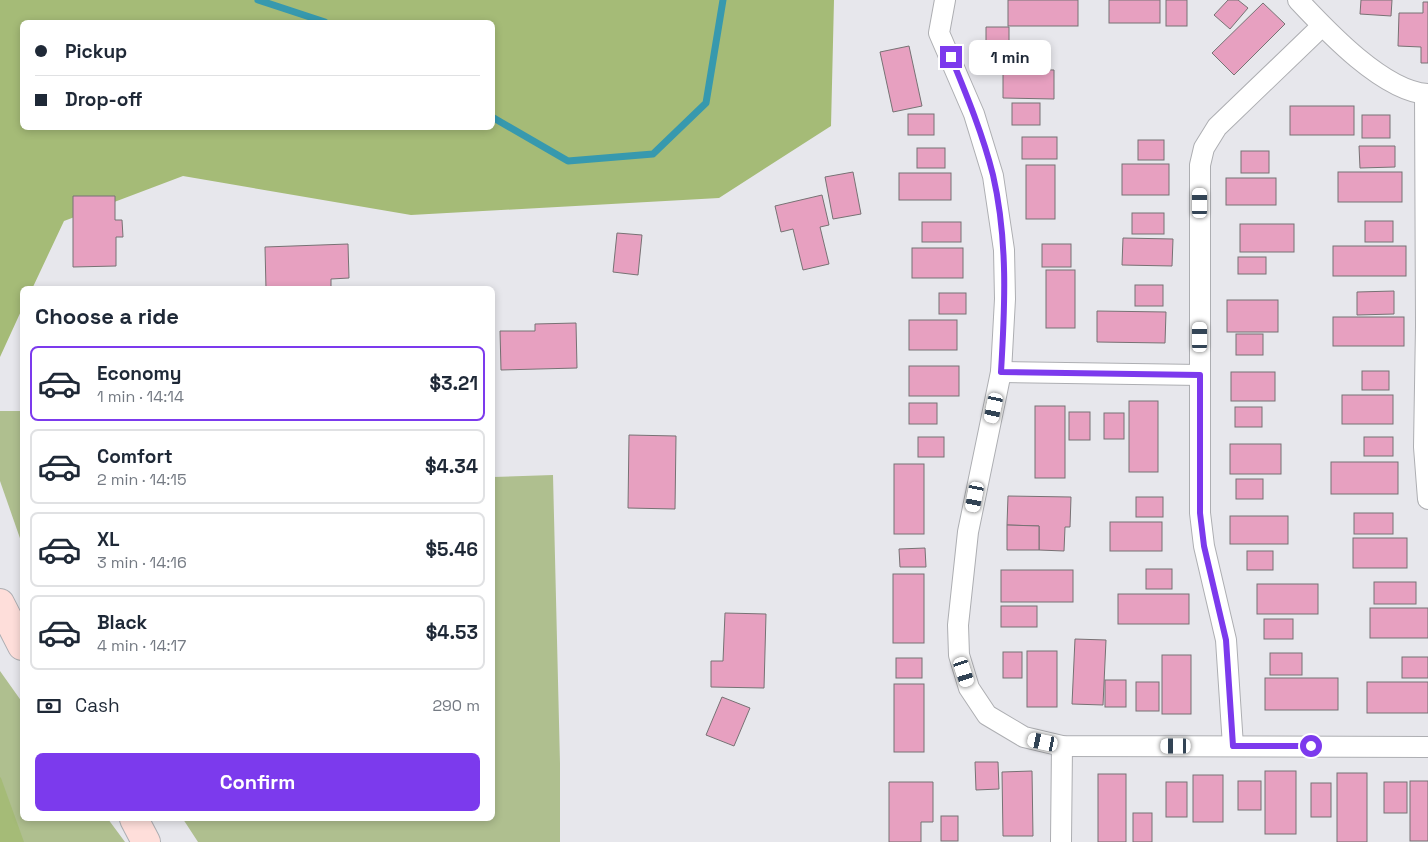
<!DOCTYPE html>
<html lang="en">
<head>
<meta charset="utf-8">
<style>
  body { margin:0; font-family:"Space Grotesk",sans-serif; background:#f2f2f3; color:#1f2937; height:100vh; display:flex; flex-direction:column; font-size:19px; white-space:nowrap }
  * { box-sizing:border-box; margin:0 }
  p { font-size:16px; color:#747a83 }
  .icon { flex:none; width:28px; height:28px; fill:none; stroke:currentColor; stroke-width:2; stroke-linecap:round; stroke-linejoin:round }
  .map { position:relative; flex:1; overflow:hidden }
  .drawer { position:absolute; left:20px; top:286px; width:475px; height:535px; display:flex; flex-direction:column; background:#fff; border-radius:8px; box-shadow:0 2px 8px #0003 }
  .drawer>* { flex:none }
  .top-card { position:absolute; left:20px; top:20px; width:475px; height:110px; border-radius:8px; box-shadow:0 2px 8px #0003; display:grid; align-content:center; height:110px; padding:0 15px; background:#fff }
  .end { position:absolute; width:22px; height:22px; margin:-11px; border:6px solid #7c3aed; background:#fff; box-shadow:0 0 0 2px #fff }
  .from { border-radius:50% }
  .bubble { position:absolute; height:35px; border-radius:8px; background:#fff; box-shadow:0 2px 8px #0003; font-size:16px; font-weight:700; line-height:35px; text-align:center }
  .car { position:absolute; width:15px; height:30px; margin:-15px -8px; border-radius:6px; box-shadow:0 0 4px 1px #0007; background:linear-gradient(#fff 24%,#345 0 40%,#fff 0 76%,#345 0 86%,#fff 0) }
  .top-card b { display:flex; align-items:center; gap:18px; height:48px; font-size:19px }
  .top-card b+b { border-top:1px solid #e0e1e3 }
  .top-card i { width:12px; height:12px; background:#1f2937 }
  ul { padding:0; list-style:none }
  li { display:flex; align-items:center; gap:15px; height:75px; margin:0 10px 8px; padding:0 5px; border:2px solid #e0e1e3; border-radius:8px }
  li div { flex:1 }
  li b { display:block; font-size:19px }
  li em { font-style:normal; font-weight:700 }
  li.on { border-color:#7c3aed }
  li>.icon { width:45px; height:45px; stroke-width:1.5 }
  h2 { padding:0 15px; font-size:22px; line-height:60px }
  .pay { display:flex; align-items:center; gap:12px; height:55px; padding:0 15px; font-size:19px }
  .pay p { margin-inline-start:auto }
  .cta { display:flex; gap:10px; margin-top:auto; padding:10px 15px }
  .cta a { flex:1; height:58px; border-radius:8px; background:#7c3aed; color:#fff; font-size:20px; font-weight:700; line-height:58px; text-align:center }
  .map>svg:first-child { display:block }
  .green { fill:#afbf8f }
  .forest { fill:#a5bb77; fill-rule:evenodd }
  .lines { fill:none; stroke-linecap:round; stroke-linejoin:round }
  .stream { stroke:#3799ae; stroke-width:7 }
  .building { fill:#e7a0c0; stroke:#777274 }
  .street-casing { stroke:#adaeb2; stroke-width:22 }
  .secondary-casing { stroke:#adaeb2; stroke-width:30 }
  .street { stroke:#fff; stroke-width:20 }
  .secondary { stroke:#fededa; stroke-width:28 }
  .route { stroke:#7c3aed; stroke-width:6 }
</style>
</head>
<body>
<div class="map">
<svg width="1428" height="842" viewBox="0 0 1428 842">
  <rect width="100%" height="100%" fill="#e7e7ec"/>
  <!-- green -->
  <g class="green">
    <polygon points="0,411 22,411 22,544 0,481"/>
    <polygon points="553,475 560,763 560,842 198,842 183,819 492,819 493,477"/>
    <polygon points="0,671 22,702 22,819 108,819 125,842 0,842"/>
  </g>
  <!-- forest -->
  <g class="forest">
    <path d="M0,0H834L831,126L719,198L411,215L183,176L64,221L32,289H22V309L0,357ZM22,22H492V128H22Z"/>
    <polygon points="0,777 1,778 24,842 0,842"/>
  </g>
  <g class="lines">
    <!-- stream -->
    <g class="stream">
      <polyline points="258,0 325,22"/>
      <polyline points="492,117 568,161 653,154 706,103 723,0"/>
    </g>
  </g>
  <!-- building -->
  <g class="building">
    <rect x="1008" y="0" width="70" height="26"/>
    <rect x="1109" y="0" width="51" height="23"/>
    <rect x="1166" y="0" width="21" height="26"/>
    <polygon points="1228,0 1238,0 1248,8 1230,29 1214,15"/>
    <polygon points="1361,0 1392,0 1391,16 1360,14"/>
    <polygon points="1423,2 1428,2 1428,63 1421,63 1421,47 1398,46 1399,13 1423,13"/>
    <polygon points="1263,3 1285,24 1234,75 1212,53"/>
    <polygon points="986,27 1009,27 1009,46 986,45"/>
    <polygon points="909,46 922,106 893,112 880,52"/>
    <polygon points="1003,69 1054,70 1054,99 1003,98"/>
    <rect x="1012" y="103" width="28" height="22"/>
    <rect x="1290" y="106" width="64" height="29"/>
    <rect x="908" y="114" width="26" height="21"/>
    <rect x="1362" y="115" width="28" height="23"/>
    <rect x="1022" y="137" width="35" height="22"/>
    <rect x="1138" y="140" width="26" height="20"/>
    <polygon points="1359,146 1395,146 1395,167 1360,168"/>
    <rect x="917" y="148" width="28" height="20"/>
    <rect x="1241" y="151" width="28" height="22"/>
    <rect x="1122" y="164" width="47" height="31"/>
    <rect x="1026" y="165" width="29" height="54"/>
    <polygon points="853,172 861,214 833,219 825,177"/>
    <rect x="1338" y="172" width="64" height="30"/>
    <rect x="899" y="173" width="52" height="27"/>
    <rect x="1226" y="178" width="50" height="27"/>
    <polygon points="822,195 829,225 820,227 829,264 803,270 793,229 781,232 775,206"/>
    <polygon points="73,196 115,196 115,220 122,220 123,237 116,237 116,266 73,267"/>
    <rect x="1132" y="213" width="32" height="21"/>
    <rect x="1365" y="221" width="28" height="21"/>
    <rect x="922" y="222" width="39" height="20"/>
    <rect x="1240" y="224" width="54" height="28"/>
    <polygon points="617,233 642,235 638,275 613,272"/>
    <polygon points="1123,238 1173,239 1172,266 1122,265"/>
    <polygon points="348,244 349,278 331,279 331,288 266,289 265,247"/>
    <rect x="1042" y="244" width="29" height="23"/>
    <rect x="1333" y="246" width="73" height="30"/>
    <rect x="912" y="248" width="51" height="30"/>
    <rect x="1238" y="257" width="28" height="17"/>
    <rect x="1046" y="270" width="29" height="58"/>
    <rect x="1135" y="285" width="28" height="21"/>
    <polygon points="1394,291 1394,314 1357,315 1357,292"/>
    <rect x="939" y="293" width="27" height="21"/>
    <rect x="1227" y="300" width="51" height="32"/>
    <polygon points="1097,311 1166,312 1165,343 1097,342"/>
    <rect x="1333" y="317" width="71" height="29"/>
    <rect x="909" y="320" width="48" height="30"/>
    <polygon points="576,323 577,368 501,370 500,331 535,331 535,324"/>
    <rect x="1236" y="334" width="27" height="21"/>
    <rect x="909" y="366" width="50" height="30"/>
    <rect x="1362" y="371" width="27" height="19"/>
    <rect x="1231" y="372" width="44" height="29"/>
    <rect x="1342" y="395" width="51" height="29"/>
    <rect x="1129" y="401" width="29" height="71"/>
    <rect x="909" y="403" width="28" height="21"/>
    <rect x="1035" y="406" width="30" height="72"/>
    <rect x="1235" y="407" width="27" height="20"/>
    <rect x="1069" y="412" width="21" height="28"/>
    <rect x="1104" y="413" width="20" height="26"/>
    <polygon points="629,435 676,436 675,509 628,508"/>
    <rect x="918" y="437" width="26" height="20"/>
    <rect x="1364" y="437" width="29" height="19"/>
    <rect x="1230" y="444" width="51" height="30"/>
    <rect x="1331" y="462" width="67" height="32"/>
    <rect x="894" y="464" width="30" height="70"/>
    <rect x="1236" y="479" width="27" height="20"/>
    <polygon points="1008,496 1071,497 1070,527 1065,527 1064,551 1039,550 1039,526 1007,525"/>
    <rect x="1136" y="497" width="27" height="20"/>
    <rect x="1354" y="513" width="39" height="21"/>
    <rect x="1230" y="516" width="58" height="28"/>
    <rect x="1110" y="522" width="52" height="29"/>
    <polygon points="1007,525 1039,526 1039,550 1007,550"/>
    <rect x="1353" y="538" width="54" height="30"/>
    <polygon points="925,548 926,567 900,567 899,549"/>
    <rect x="1247" y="551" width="26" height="19"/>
    <rect x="1146" y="569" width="26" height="20"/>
    <rect x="1001" y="570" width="72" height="32"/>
    <rect x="893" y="574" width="31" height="69"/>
    <rect x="1374" y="582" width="42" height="22"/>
    <rect x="1257" y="584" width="61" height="30"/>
    <rect x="1118" y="594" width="71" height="30"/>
    <rect x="1001" y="606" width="36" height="21"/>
    <rect x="1370" y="608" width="58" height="30"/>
    <polygon points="725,613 766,614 764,688 711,687 711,661 723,661"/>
    <rect x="1264" y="619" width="29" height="20"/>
    <polygon points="1075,639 1106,640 1103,705 1072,704"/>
    <rect x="1027" y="651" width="30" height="56"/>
    <rect x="1003" y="652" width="19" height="26"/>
    <rect x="1270" y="653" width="32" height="22"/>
    <rect x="1162" y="655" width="29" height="59"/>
    <rect x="1402" y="657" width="26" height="21"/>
    <rect x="896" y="658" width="26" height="20"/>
    <rect x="1265" y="678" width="73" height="32"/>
    <rect x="1105" y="680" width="21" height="27"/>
    <rect x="1136" y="682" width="23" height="29"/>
    <rect x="1367" y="682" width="61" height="31"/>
    <rect x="894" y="684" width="30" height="68"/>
    <polygon points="722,697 750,708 734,746 706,735"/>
    <polygon points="975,762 998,762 999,789 976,790"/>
    <polygon points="1032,771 1033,836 1003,836 1002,772"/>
    <rect x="1265" y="771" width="31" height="63"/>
    <rect x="1337" y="773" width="30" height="69"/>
    <rect x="1098" y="774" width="28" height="68"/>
    <rect x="1193" y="775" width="30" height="47"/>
    <rect x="1238" y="781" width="23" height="29"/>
    <rect x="1410" y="781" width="18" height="60"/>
    <polygon points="889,782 933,782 933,822 921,822 921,842 889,842"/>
    <rect x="1166" y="782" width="21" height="35"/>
    <rect x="1384" y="782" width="23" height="31"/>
    <rect x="1311" y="783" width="20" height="34"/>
    <rect x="1133" y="813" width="19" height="29"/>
    <rect x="941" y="816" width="17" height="25"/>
  </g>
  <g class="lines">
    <defs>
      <g id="street">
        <polyline points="945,0 939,33 974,114 993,176 1004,250 1005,299 1001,372 968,532 958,625 959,655 969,688 987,715 1024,737 1062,746 1428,747"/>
        <path d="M1298,0C1327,31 1384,92 1428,94"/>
        <polyline points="1425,94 1426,326 1424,447 1428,499"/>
        <polyline points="1001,372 1200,375"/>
        <polyline points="1233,746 1226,640 1204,546 1200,513 1200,165 1204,148 1217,127 1322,26"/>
        <polyline points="1061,842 1062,746"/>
      </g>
      <g id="secondary">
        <polyline points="0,603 22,646"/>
        <polyline points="134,819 146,842"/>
      </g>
    </defs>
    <!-- street casing -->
    <use href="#street" class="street-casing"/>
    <!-- secondary casing -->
    <use href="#secondary" class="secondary-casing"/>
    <!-- street -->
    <use href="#street" class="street"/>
    <!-- secondary -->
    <use href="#secondary" class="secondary"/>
  </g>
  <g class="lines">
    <!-- route -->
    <path class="route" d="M951,57C967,96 983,135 993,175C1008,240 1005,306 1001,372L1200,375V513L1204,546L1226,640L1233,746H1311"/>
  </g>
</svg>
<i class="end from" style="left:1311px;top:746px"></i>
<i class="end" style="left:951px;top:57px"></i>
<div class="bubble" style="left:969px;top:40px;width:82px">1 min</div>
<i class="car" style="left:1200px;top:203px;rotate:0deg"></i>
<i class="car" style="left:1200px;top:337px;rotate:0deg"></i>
<i class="car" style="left:994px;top:408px;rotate:192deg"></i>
<i class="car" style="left:975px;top:497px;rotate:191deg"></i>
<i class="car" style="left:964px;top:672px;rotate:162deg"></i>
<i class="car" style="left:1043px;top:742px;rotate:282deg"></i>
<i class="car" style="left:1176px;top:746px;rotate:270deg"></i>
<div class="top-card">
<b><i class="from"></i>Pickup</b>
<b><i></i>Drop-off</b>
</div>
<section class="drawer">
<h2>Choose a ride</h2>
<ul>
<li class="on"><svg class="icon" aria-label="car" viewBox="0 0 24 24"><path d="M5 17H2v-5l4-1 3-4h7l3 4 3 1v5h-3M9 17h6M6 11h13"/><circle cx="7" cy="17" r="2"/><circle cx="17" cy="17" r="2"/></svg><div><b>Economy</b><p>1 min · 14:14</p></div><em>$3.21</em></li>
<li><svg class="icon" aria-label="car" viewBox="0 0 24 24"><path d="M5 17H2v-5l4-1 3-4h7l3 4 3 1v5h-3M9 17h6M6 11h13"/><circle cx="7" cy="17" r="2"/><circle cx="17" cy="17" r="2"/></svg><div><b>Comfort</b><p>2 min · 14:15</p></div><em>$4.34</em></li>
<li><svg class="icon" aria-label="car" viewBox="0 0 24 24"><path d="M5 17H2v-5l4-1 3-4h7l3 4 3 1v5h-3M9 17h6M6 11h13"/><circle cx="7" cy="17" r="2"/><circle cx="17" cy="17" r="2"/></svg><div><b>XL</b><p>3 min · 14:16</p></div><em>$5.46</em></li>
<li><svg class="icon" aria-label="car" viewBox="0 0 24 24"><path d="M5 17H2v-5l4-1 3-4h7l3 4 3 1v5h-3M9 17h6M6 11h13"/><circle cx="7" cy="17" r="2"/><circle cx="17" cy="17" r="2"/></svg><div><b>Black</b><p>4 min · 14:17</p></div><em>$4.53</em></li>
</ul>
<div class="pay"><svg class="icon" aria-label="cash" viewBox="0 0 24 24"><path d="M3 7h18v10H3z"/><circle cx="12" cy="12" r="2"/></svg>Cash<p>290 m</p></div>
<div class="cta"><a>Confirm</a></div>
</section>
</div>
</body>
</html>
